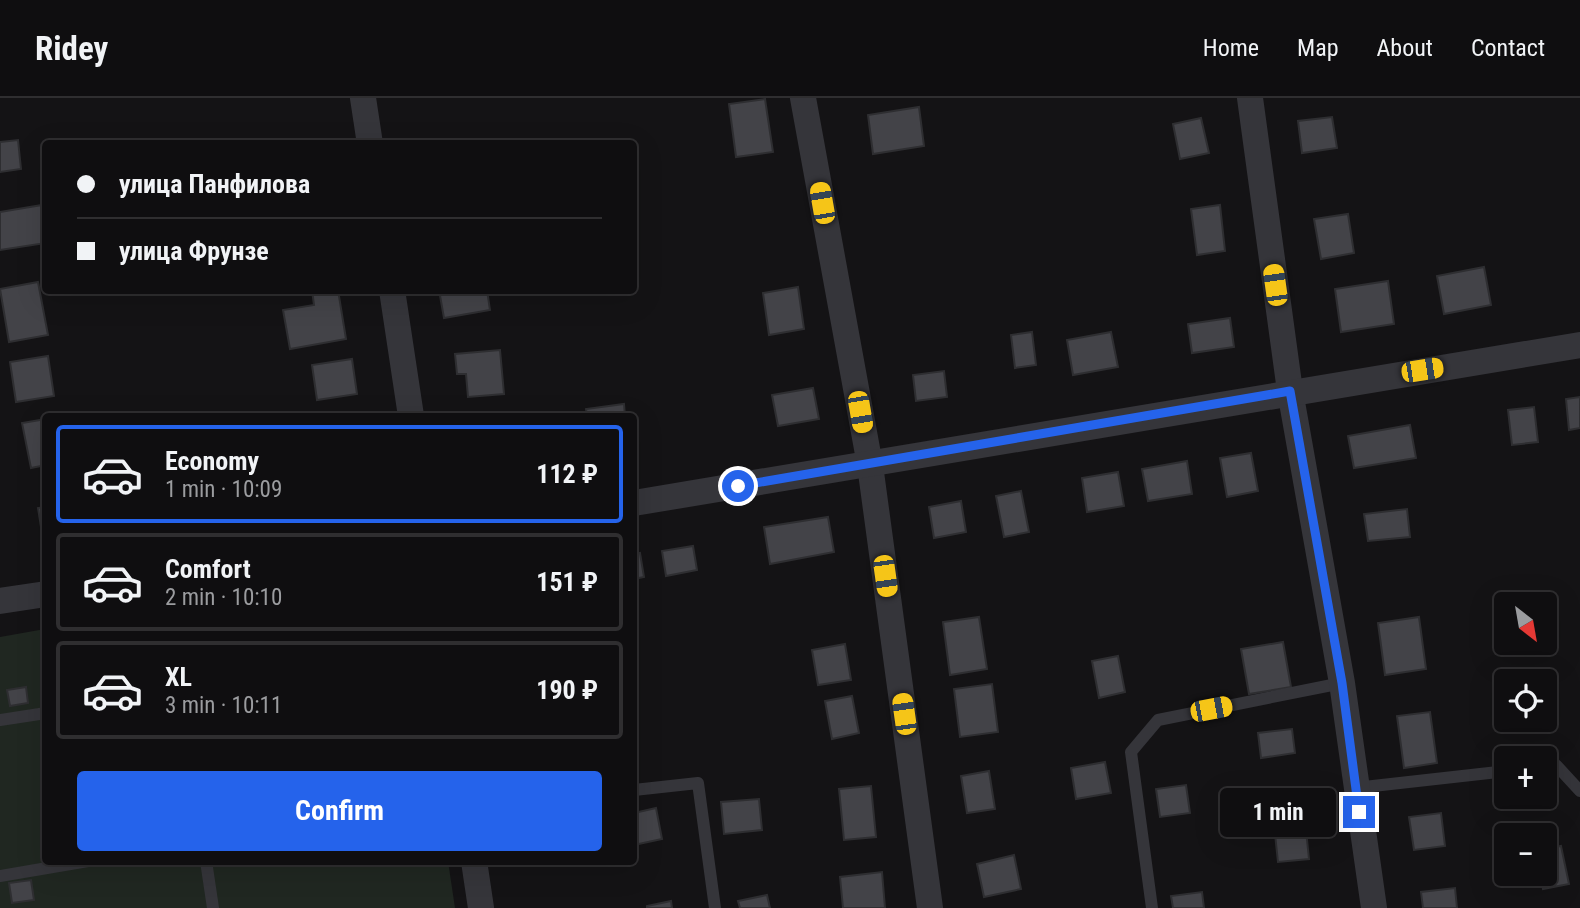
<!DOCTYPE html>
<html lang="en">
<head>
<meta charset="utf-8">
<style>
  body { margin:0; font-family:"Roboto Condensed",sans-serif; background:#181719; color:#f1f3f6; height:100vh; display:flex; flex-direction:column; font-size:26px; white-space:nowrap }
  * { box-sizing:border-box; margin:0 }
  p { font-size:23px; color:#9b9c9f }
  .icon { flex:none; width:38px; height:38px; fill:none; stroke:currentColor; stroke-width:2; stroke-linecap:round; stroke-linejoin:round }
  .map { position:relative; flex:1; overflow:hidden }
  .details { position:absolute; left:42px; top:315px; width:595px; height:452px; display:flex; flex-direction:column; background:#0f0e10; border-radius:7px; box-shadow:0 7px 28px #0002,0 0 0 2px #2f2e30 }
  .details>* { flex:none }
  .top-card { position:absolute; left:42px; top:42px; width:595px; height:154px; border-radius:7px; box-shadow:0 7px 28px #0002,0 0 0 2px #2f2e30; display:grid; align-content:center; height:154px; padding:0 35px; background:#0f0e10 }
  .needle { width:46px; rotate:149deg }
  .fabs { position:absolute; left:1494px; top:494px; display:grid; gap:14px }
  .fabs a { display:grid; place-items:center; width:63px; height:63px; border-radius:7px; background:#0f0e10; box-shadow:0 7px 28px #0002,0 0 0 2px #2f2e30; font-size:35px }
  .end { position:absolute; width:32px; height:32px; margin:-16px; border:9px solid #2563eb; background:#fff; box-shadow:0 0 0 4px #fff }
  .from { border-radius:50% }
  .bubble { position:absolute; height:49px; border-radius:7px; background:#0f0e10; box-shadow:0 7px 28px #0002,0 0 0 2px #2f2e30; font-size:23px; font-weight:700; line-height:49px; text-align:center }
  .car { position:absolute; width:21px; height:42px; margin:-21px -10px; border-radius:9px; box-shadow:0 0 5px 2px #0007; background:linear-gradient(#f5c518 24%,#345 0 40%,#f5c518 0 76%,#345 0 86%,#f5c518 0) }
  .top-card b { display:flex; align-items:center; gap:24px; height:66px; font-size:26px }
  .top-card b+b { border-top:2px solid #2f2e30 }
  .top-card i { width:18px; height:18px; background:#f1f3f6 }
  ul { padding:12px 0 0; list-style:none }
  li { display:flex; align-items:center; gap:21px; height:98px; margin:0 14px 10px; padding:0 21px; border:4px solid #2f2e30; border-radius:7px }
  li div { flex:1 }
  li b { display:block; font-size:26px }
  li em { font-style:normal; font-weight:700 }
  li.on { border-color:#2563eb }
  li>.icon { width:63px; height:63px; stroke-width:1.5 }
  .primary-button { display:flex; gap:14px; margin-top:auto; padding:14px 35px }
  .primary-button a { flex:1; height:80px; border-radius:7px; background:#2563eb; color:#fff; font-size:28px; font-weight:700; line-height:80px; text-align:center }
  header { display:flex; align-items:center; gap:42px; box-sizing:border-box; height:98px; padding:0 35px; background:#0f0e10; border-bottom:2px solid #2f2e30 }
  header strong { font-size:33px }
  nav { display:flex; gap:38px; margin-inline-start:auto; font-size:24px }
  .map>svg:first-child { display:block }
  .green { fill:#202721 }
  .building { fill:#434348; stroke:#2e2e31; stroke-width:2 }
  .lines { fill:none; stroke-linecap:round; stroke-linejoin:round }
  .service { stroke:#35353a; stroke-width:12 }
  .minor { stroke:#35353a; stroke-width:26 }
  .route { stroke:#2563eb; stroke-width:9 }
</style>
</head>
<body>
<header>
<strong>Ridey</strong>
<nav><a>Home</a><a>Map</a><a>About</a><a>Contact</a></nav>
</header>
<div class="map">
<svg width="1580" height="810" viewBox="0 0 1580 810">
  <rect width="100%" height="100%" fill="#141315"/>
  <!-- green -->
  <polygon class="green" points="45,531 46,763 448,763 455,810 0,810 0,539"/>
  <!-- building -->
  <g class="building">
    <polygon points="765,1 773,54 736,59 729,6"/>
    <polygon points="919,9 924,48 873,56 868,17"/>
    <polygon points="1332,19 1337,50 1302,55 1298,23"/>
    <polygon points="1201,20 1209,55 1180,61 1173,26"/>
    <polygon points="18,42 21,71 0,74 0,44"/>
    <polygon points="42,107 46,145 0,152 0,114"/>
    <polygon points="1220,107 1225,153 1197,157 1191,111"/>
    <polygon points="1348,116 1354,155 1321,161 1314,121"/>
    <polygon points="1484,169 1491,207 1444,216 1437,178"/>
    <polygon points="1388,183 1394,226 1341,234 1335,191"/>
    <polygon points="38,184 48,237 9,244 0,191"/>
    <polygon points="798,189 804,231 769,237 763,195"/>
    <polygon points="312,192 338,192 346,241 290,251 283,212 314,207"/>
    <polygon points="439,192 487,192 490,212 444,220"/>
    <polygon points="1230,220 1234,249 1192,255 1188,226"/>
    <polygon points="1032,234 1036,267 1015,270 1011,237"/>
    <polygon points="1111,234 1118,269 1073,277 1067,242"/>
    <polygon points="500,252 504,296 468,299 466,276 457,276 455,256"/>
    <polygon points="48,258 54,298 16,304 10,264"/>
    <polygon points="352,261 357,296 317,302 312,267"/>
    <polygon points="944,273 947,299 916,303 913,277"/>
    <polygon points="813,290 819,321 778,328 772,297"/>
    <polygon points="1580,299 1580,330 1569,332 1566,301"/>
    <polygon points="624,306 625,318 587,318 586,311"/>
    <polygon points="1534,309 1538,344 1512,347 1508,312"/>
    <polygon points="46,321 46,367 31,370 22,325"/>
    <polygon points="1410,327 1416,360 1354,370 1348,338"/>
    <polygon points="1251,355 1258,393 1227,399 1220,360"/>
    <polygon points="1187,363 1192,396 1148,403 1142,371"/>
    <polygon points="1118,374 1124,408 1087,414 1082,380"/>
    <polygon points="1021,393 1029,434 1004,439 996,398"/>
    <polygon points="961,403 966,434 934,440 929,409"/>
    <polygon points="46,409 46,448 44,448 38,410"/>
    <polygon points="1407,411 1410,439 1368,443 1364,416"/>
    <polygon points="828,419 834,454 770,466 764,429"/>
    <polygon points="693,448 697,472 666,478 662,453"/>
    <polygon points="640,455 644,479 634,481 634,456"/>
    <polygon points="979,519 987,571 950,577 943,524"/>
    <polygon points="1419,519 1426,571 1385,577 1378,525"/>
    <polygon points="1283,544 1291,589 1249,596 1241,551"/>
    <polygon points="845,546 851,582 818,587 812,552"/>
    <polygon points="1118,558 1125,594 1099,600 1092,563"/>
    <polygon points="992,586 998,634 960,639 954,591"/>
    <polygon points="26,589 28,605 10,608 7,592"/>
    <polygon points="852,598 859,635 832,641 825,603"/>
    <polygon points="1430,614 1437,665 1404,670 1397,618"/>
    <polygon points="1292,631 1295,655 1261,660 1258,635"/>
    <polygon points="1105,664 1111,695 1076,701 1071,670"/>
    <polygon points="989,673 995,711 967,715 961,678"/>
    <polygon points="1186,687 1190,715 1160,719 1156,691"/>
    <polygon points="871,688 876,739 844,742 839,691"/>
    <polygon points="759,701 762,732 724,736 721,704"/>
    <polygon points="656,710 662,741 634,747 634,715"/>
    <polygon points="1441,715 1445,748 1414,752 1409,719"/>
    <polygon points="1306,732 1309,761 1278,764 1275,736"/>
    <polygon points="1561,748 1569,786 1543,791 1540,775 1545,775 1545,751"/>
    <polygon points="1014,757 1021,791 984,799 977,766"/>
    <polygon points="882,774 885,810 843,810 840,779"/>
    <polygon points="31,782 34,802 12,805 9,785"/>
    <polygon points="1455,790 1457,810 1423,810 1421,794"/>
    <polygon points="1202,794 1204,810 1173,810 1171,798"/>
    <polygon points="767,797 770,810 740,810 738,803"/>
    <polygon points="671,803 672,810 647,810 647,808"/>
  </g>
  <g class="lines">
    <!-- service -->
    <g class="service">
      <polyline points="0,622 46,615"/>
      <polyline points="1545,669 1556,667 1580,693"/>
      <polyline points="1355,690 1507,673"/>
      <polyline points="634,692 698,685 715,810"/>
      <polyline points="206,763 213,810"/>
      <polyline points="0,778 88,763"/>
      <polyline points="1152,810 1131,654 1158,622 1342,585"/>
    </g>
    <!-- minor -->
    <g class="minor">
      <polyline points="363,0 370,46"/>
      <polyline points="803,0 870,367 930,810"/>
      <polyline points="1250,0 1290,293 1342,585 1374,810"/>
      <polyline points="392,192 411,318"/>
      <polyline points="634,405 1580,247"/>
      <polyline points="0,503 46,496"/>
      <polyline points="474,763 481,810"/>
    </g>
  </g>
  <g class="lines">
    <!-- route -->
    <polyline class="route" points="738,388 1290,293 1342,585 1359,714"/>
  </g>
</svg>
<div class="fabs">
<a><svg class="needle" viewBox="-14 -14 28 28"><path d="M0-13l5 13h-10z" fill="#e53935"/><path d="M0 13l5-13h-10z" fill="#9b9c9f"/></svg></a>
<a><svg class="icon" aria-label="locate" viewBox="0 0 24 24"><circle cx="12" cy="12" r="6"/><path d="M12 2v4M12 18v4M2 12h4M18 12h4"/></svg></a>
<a>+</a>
<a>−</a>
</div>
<i class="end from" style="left:738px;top:388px"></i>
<i class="end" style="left:1359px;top:714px"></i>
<div class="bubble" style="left:1220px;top:690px;width:116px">1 min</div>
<i class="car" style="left:822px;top:105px;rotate:350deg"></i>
<i class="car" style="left:1275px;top:187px;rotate:352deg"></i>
<i class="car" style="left:1422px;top:272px;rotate:81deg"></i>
<i class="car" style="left:860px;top:314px;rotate:170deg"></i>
<i class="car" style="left:885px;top:478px;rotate:172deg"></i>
<i class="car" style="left:1211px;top:611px;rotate:79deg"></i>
<i class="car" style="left:904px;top:616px;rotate:352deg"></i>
<div class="top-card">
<b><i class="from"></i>улица Панфилова</b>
<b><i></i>улица Фрунзе</b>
</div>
<section class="details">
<ul>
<li class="on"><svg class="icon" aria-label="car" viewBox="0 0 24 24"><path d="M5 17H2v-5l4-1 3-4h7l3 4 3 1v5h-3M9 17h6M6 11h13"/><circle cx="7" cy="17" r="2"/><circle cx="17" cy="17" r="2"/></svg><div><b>Economy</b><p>1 min · 10:09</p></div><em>112 ₽</em></li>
<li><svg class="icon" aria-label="car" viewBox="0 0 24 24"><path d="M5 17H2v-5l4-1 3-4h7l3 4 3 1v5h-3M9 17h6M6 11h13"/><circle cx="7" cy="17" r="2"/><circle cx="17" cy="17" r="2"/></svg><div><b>Comfort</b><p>2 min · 10:10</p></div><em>151 ₽</em></li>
<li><svg class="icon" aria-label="car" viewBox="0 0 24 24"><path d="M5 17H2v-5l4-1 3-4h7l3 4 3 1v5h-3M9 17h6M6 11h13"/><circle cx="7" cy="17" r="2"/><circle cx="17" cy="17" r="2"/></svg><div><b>XL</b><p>3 min · 10:11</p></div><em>190 ₽</em></li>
</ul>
<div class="primary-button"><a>Confirm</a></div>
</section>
</div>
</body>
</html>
